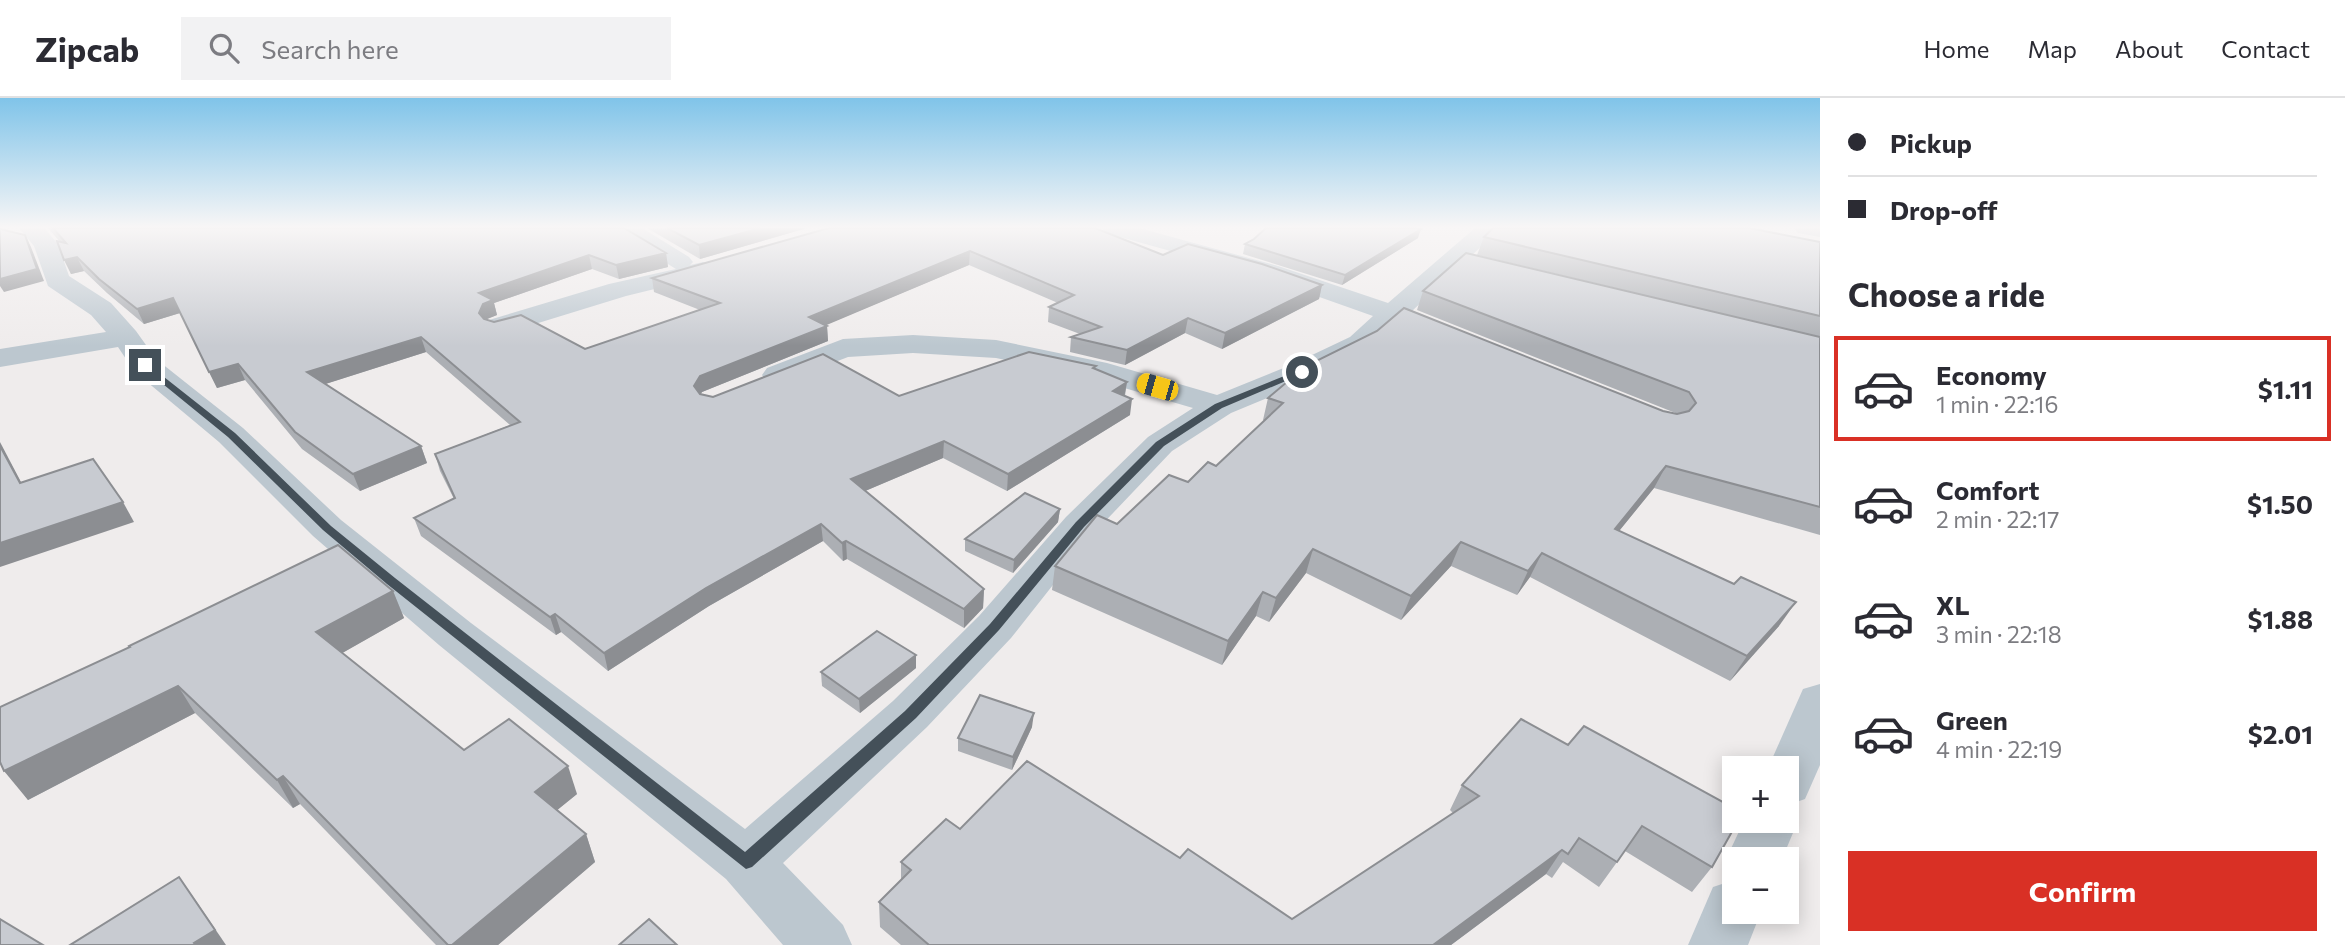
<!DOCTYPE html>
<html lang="en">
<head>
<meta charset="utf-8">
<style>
  body { margin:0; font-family:Commissioner,sans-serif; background:#f2f2f3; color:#2b2b33; height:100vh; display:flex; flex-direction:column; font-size:26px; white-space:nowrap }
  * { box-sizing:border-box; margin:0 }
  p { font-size:23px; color:#7c7c81 }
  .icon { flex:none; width:38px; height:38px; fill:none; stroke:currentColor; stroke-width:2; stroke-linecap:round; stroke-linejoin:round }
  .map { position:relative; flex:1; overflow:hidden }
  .sheet { display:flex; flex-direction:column; background:#fff; width:525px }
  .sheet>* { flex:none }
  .hud { display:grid; align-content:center; height:154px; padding:0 28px; background:#fff }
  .buttons { position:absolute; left:1722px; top:658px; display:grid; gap:14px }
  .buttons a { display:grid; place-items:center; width:77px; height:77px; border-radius:0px; background:#fff; box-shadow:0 4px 18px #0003; font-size:35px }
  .end { position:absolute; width:32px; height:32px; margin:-16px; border:9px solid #445059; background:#fff; box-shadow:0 0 0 4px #fff }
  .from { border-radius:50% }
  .car { position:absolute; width:21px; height:42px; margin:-21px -10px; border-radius:9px; box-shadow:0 0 5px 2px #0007; background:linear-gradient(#f5c518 24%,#345 0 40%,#f5c518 0 76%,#345 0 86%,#f5c518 0) }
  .hud b { display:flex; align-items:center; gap:24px; height:66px; font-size:26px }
  .hud b+b { border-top:2px solid #e1e1e2 }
  .hud i { width:18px; height:18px; background:#2b2b33 }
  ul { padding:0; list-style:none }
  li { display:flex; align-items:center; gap:21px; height:105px; margin:0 14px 10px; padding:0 14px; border:4px solid transparent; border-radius:0px }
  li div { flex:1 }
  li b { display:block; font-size:26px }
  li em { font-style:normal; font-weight:700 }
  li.current { border-color:#d93025 }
  li>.icon { width:63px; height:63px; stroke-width:1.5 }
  h2 { padding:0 28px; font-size:32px; line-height:84px }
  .cta { display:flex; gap:14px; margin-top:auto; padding:14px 28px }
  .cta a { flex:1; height:80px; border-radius:0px; background:#d93025; color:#fff; font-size:28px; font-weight:700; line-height:80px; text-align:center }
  header { display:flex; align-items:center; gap:42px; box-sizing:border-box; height:98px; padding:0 35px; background:#fff; border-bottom:2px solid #e1e1e2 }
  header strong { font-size:33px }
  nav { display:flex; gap:38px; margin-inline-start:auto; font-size:24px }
  .search { width:490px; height:63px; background:#f2f2f3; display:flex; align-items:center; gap:18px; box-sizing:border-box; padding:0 24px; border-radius:0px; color:#7c7c81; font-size:26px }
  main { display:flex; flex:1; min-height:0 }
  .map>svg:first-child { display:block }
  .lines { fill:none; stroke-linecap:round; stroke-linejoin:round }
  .minor { fill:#bcc7cf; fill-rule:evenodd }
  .wall { fill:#acafb4 }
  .shaded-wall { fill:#8c8e92 }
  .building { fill:#c8cbd1; stroke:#8c8e92; stroke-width:2 }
  .route { fill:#445059 }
</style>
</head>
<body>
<header>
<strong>Zipcab</strong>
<div class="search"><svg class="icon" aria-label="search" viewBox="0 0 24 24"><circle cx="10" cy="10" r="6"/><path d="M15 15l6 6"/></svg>Search here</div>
<nav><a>Home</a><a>Map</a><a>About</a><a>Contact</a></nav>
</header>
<main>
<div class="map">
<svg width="1820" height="847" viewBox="0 0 1820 847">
  <rect width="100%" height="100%" fill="#efecec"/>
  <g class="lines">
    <!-- minor -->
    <g class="minor">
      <polygon points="19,130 44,130 58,146 69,178 111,205 136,233 156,261 243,330 341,422 471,525 745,731 893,603 979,518 1066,419 1148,339 1193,310 1090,280 996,260 913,255 848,259 778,286 767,284 762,277 767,270 843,241 913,237 996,242 1107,265 1217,297 1291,267 1350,239 1373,218 1260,178 1106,135 1102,130 1139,130 1278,168 1388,205 1475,130 1501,130 1412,213 1423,217 1427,223 1423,229 1413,231 1397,227 1370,251 1313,281 1231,315 1172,353 1094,435 1011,540 927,629 783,765 843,827 852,847 783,847 726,781 439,547 313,438 219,344 134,273 118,249 0,269 0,251 106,234 91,217 48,188 34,148"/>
      <polygon points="614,130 642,130 689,159 693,164 690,167 703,164 712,167 716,172 712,177 626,198 509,234 499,237 489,234 485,228 489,222 609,186 676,171 618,135"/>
      <polygon points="1794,130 1820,130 1820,139 1798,135"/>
      <polygon points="1820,586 1820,667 1805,701 1788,707 1798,723 1782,761 1734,761 1734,778 1726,761 1744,723 1787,723 1787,670 1768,670 1803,591"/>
      <polygon points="1734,782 1734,814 1761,814 1748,847 1688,847 1713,789"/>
    </g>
  </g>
  <!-- wall -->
  <g class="wall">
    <polygon points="48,130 624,130 666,155 668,169 619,181 592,171 494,205 497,217 487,221 486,222 585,251 700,212 654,194 652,180 829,130 1163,157 1322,187 1319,201 1222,251 1185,235 1125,267 1070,254 1071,239 1080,236 1048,224 1049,209 1058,205 969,167 825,227 827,228 828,243 702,294 700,296 713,299 899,298 1096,271 1127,284 1125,298 1130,317 1007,393 943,360 865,393 984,491 983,510 964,530 847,461 843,463 823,443 709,508 608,573 561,534 556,537 421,438 414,420 454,401 440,373 435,356 510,327 426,254 325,286 421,348 427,365 360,393 302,351 245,282 217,290 180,215 144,226 107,195 84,173 71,176 60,144"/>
    <polygon points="647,130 807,130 700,161"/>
    <polygon points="1484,139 1820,144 1820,437 1654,390 1619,433 1779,528 1730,583 1530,479 1517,497 1451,468 1401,522 1306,475 1269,524 1256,518 1222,567 1052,492 1055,468 1117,426 1216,368 1265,322 1263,322 1268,300 1663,313 1678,316 1417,212 1423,193 1628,193 1477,157"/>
    <polygon points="1418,140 1342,187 1243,156 1245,146"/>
    <polygon points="1060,411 1058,424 1013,475 965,453 965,441"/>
    <polygon points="393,493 404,520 342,555 464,652 577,696 557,712 586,736 595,764 498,847 436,847 300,706 293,710 195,615 28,702 0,664"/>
    <polygon points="916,557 916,570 860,615 822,588 821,574"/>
    <polygon points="1521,621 1712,769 1692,794 1625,753 1599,789 1563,764 1552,780 1546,776 1451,847 901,847 880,829 879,804 901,782 901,764 960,731 1180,760 1292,821 1453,715 1450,712 1462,687"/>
    <polygon points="1032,629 1012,672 958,653 958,640"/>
  </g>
  <!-- shaded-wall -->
  <g class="shaded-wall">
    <polygon points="761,130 807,130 700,161 699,147"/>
    <polygon points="1421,131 1418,140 1342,187 1345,177"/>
    <polygon points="25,137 31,149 44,183 4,194 0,188 0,181"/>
    <polygon points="970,153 969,167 810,234 809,219"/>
    <polygon points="666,155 668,169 619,181 616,167"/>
    <polygon points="589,157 592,171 494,205 497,217 487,221 483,229 479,215 479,195"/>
    <polygon points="77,159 84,173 71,176 64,162"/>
    <polygon points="1322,187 1319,201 1222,251 1225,235"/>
    <polygon points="173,200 180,215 144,226 137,211"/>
    <polygon points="1188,220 1185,235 1125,267 1127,252"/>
    <polygon points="827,228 828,243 702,294 696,305 694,288 700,278"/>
    <polygon points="421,239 426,254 313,290 307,274"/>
    <polygon points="238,266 245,282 217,290 209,274"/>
    <polygon points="1127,284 1124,300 1113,293"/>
    <polygon points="1132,301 1130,317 1007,393 1008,376"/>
    <polygon points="944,343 943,360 851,399 851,381"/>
    <polygon points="0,344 32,405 20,385 0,348"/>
    <polygon points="421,348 427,365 360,393 353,376"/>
    <polygon points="1666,368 1654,390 1602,454 1615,431"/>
    <polygon points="123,404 134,424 0,469 0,445"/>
    <polygon points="1060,411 1058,424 1013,475 1014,462"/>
    <polygon points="821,426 823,443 709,508 608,573 604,555 706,490"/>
    <polygon points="846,443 847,461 843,463 842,445"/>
    <polygon points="1461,444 1451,468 1401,522 1411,498"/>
    <polygon points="1313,451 1306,475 1269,524 1276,500"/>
    <polygon points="1542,455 1530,479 1517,497 1528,473"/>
    <polygon points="984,491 983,510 964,530 964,511"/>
    <polygon points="393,493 404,520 330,562 316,534"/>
    <polygon points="1263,494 1256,518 1222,567 1228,543"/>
    <polygon points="1796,504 1779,528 1730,583 1747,558"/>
    <polygon points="555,516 561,534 556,537 550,519"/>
    <polygon points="916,557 916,570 860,615 859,601"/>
    <polygon points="178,588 195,615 28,702 4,673"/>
    <polygon points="1034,615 1032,629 1012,672 1013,659"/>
    <polygon points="568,668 577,696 545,722 535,694"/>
    <polygon points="283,678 300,706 293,710 277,682"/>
    <polygon points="586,736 595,764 498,847 452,847"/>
    <polygon points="1562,752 1546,776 1451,847 1433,847"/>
    <polygon points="179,779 196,803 226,847 196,847 194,845"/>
  </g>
  <!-- building -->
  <g class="building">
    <polygon points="53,130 624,130 666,155 616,167 589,157 479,195 493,202 483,206 479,215 484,221 494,224 521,217 585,251 720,205 652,180 829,130 1095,130 1163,157 1188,146 1262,166 1322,187 1225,235 1188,220 1127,252 1071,239 1101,229 1049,209 1074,197 970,153 809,219 827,228 700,278 694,288 700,296 713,299 823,256 899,298 1029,254 1096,268 1093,270 1127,284 1113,293 1132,301 1008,376 944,343 851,381 984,491 964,511 846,443 842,445 821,426 706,490 604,555 555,516 550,519 414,420 455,400 435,356 520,324 421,239 307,274 421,348 353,376 295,334 238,266 209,274 173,200 137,211 99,181 77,159 64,162 57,143 66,145"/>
    <polygon points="667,130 761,130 699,147"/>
    <polygon points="1266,130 1415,130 1421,131 1345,177 1245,146 1254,141"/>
    <polygon points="1493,130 1749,130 1820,144 1820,218 1484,139"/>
    <polygon points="0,131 25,137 37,171 0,181"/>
    <polygon points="1466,155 1820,239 1820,409 1666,368 1615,431 1734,486 1741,479 1796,504 1747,558 1542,455 1528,473 1461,444 1411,498 1313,451 1276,500 1263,494 1228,543 1055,468 1097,417 1117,426 1169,377 1188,384 1208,364 1216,368 1283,305 1268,300 1306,268 1377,233 1404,210 1663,313 1677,316 1689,313 1696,305 1689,294 1423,193"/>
    <polygon points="0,348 20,385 93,361 123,404 0,445"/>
    <polygon points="1025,395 1060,411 1014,462 965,441"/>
    <polygon points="338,447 393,493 316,534 464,652 509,621 568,668 535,694 586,736 452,847 448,847 283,678 277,682 178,588 4,673 0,664 0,609 130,549 129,548"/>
    <polygon points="877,533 916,557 859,601 821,574"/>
    <polygon points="980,597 1034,615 1013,659 958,640"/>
    <polygon points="1521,621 1568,647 1584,628 1734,710 1734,723 1738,723 1712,769 1642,728 1617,764 1579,740 1568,756 1562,752 1433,847 929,847 879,804 911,772 901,764 946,721 960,731 1027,663 1180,760 1188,751 1292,821 1479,698 1462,687"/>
    <polygon points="179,779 215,832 194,845 196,847 70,847"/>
    <polygon points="0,821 43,847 0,847"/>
    <polygon points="649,821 677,847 619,847"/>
  </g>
  <!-- sky -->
  <linearGradient id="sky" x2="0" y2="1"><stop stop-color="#80c4e9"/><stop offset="0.52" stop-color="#f8f6f6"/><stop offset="1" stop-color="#f8f6f6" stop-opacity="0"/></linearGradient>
  <rect width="1820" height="248" fill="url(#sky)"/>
  <!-- route -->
  <polygon class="route" points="145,264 235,335 331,428 395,480 745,754 905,613 990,526 1076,424 1156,344 1215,306 1299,272 1307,274 1222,310 1164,348 1084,429 999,532 916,620 752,769 746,771 387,486 323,432 228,339 142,269 141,267"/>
</svg>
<div class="buttons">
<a>+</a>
<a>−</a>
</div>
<i class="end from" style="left:1302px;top:274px"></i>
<i class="end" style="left:145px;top:267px"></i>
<i class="car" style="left:1157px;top:289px;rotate:286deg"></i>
</div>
<section class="sheet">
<div class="hud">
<b><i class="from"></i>Pickup</b>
<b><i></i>Drop-off</b>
</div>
<h2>Choose a ride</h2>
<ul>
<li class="current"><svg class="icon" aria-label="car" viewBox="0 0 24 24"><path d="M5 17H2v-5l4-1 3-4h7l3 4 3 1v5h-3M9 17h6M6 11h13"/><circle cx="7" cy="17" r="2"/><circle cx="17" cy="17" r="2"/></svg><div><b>Economy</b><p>1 min · 22:16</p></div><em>$1.11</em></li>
<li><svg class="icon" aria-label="car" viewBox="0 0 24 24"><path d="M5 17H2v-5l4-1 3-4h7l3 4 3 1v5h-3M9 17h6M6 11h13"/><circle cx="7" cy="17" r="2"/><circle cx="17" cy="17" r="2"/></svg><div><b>Comfort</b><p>2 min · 22:17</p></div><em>$1.50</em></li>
<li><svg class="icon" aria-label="car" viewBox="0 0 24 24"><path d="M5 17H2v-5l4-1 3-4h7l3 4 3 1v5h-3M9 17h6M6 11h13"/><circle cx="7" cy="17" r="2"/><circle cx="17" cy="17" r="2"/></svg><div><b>XL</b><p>3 min · 22:18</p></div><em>$1.88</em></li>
<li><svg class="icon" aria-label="car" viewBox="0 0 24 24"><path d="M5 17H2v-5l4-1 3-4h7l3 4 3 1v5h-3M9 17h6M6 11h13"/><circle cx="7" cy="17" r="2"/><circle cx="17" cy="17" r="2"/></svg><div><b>Green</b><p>4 min · 22:19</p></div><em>$2.01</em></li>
</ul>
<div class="cta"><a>Confirm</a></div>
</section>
</main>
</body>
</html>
